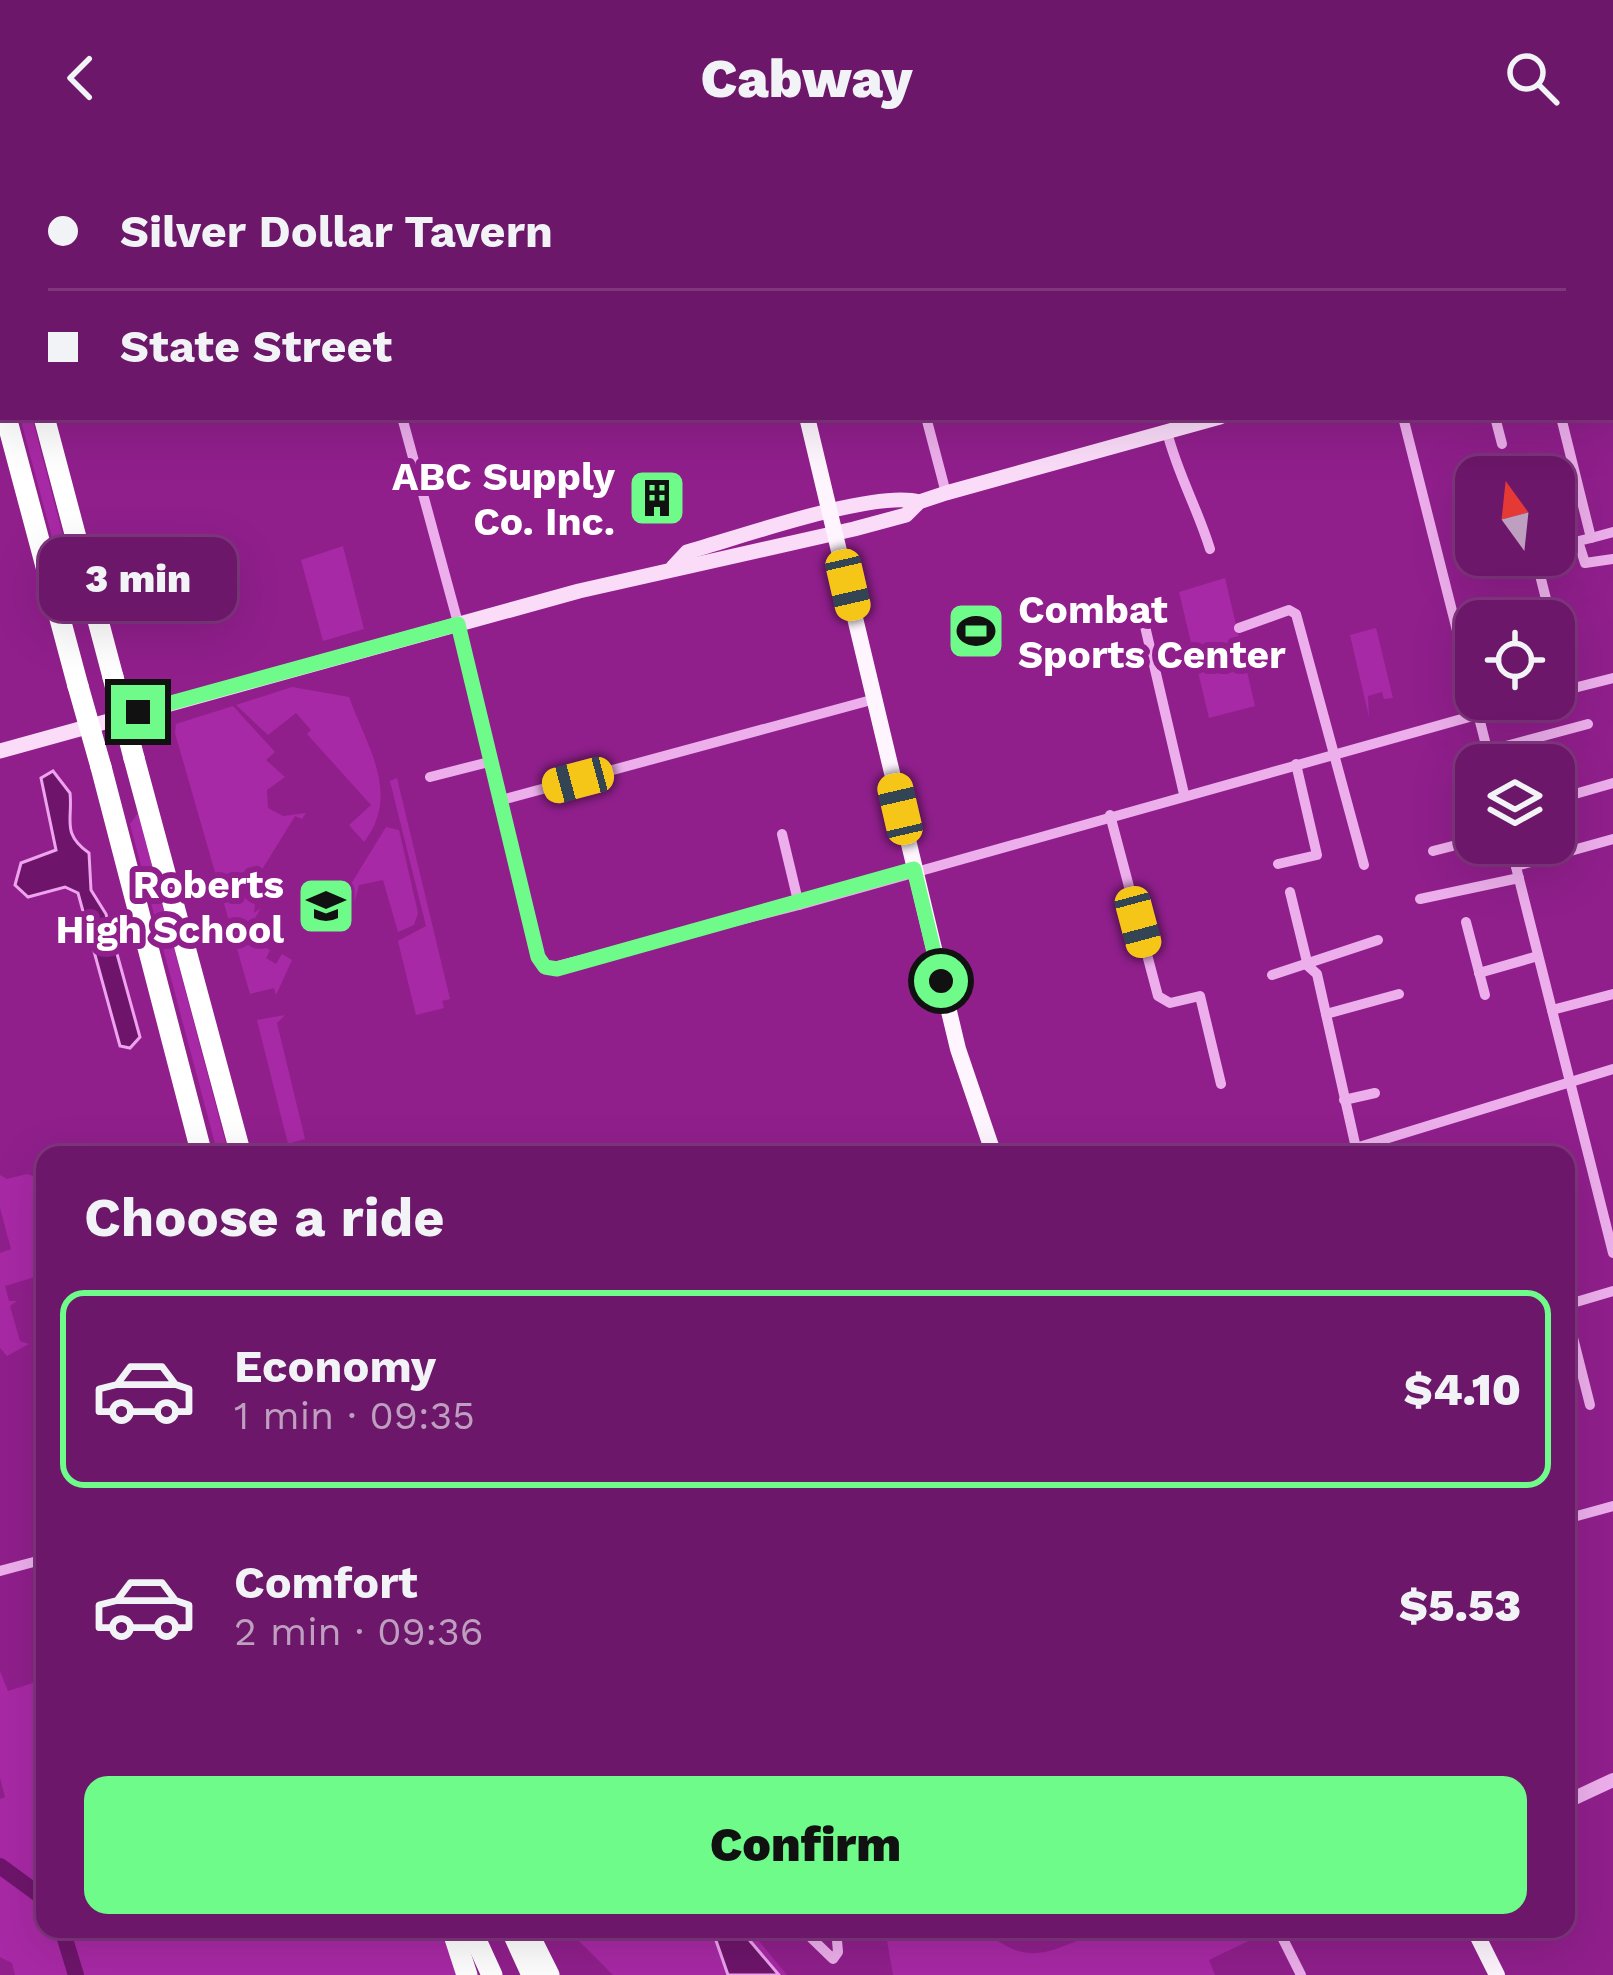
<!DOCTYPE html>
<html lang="en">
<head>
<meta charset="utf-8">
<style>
  body { margin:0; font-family:"Work Sans",sans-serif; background:#742471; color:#f1f3f6; height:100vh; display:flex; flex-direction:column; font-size:45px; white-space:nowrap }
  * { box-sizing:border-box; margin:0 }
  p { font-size:39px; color:#be9fc0 }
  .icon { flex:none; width:66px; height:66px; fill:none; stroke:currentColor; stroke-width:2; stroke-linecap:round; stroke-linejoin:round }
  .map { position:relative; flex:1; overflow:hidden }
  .panel { position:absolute; left:36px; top:990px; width:1539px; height:792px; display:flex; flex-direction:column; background:#6c1769; border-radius:24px; box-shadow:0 12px 48px #0002,0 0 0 3px #7f367d }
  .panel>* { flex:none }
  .hud { position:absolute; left:0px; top:0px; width:1614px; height:264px; box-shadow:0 12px 48px #0002,0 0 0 3px #7f367d; display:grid; align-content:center; height:264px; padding:0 48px; background:#6c1769 }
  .needle { width:78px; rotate:345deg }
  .tools { position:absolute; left:1455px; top:300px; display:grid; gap:24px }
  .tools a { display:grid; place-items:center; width:120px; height:120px; border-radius:24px; background:#6c1769; box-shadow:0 12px 48px #0002,0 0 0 3px #7f367d; font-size:60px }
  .end { position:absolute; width:54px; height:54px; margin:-27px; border:15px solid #6ffb89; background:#111; box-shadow:0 0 0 6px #111 }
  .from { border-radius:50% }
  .bubble { position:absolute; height:84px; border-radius:24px; background:#6c1769; box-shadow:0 12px 48px #0002,0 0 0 3px #7f367d; font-size:39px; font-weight:800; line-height:84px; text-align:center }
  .car { position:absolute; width:36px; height:72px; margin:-36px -18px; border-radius:15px; box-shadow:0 0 9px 3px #0007; background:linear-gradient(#f5c518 24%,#345 0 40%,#f5c518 0 76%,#345 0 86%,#f5c518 0) }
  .hud b { display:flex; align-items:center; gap:42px; height:114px; font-size:45px }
  .hud b+b { border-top:3px solid #7f367d }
  .hud i { width:30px; height:30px; background:#f1f3f6 }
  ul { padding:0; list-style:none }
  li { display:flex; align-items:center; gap:36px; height:198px; margin:0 24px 18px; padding:0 24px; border:6px solid transparent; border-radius:24px }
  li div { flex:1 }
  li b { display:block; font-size:45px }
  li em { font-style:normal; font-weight:800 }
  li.active { border-color:#6ffb89 }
  li>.icon { width:108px; height:108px; stroke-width:1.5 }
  h2 { padding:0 48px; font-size:54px; line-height:144px }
  .button { display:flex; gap:24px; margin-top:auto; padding:24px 48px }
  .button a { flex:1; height:138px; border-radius:24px; background:#6ffb89; color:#111; font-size:48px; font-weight:800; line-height:138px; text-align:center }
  header { display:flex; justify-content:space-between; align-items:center; height:156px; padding:0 48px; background:#6c1769; font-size:54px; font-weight:800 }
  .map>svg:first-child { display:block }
  .green { fill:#a829a5 }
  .water { fill:#6e156b; stroke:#eea3ee; stroke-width:3 }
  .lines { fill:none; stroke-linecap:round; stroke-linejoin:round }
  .river { stroke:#6e156b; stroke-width:16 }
  .minor { stroke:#edafec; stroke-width:10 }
  .tertiary { stroke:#edafec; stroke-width:14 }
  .secondary { stroke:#fadbf8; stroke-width:15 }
  .primary { stroke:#fff5fe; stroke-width:16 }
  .motorway { stroke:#fff; stroke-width:21 }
  .motorway-bridge { stroke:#fff; stroke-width:21 }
  .route { stroke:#6ffb89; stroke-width:15 }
  .labels { text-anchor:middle; stroke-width:12; stroke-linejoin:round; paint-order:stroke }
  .poi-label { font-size:39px; font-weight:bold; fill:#fff; stroke:#901f8c; text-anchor:end }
</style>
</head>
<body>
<header><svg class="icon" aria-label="back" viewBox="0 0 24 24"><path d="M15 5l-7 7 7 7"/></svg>Cabway<svg class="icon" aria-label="search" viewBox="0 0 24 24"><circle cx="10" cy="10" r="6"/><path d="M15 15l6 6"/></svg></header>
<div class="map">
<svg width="1613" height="1819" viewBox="0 0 1613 1819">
  <rect width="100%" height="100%" fill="#901f8c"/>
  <!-- green -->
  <g class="green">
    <polygon points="20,261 32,261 85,465 75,468"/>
    <polygon points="343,390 364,473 323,485 301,404"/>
    <polygon points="1225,422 1255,550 1209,562 1179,436"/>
    <polygon points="1376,472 1393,542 1384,543 1382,536 1368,540 1369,561 1350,479"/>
    <path d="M292,531L349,541C367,591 401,638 364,686L349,669L371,649L307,578L311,574L296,557L268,579L236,549Z"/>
    <polygon points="233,550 275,596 266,604 285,621 267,634 268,652 283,660 306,657 302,663 295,660 245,741 255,748 254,757 261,752 249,772 259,776 252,783 270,794 266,802 276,808 282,798 292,804 276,839 274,832 250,838 175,577 176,568"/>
    <polygon points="397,622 450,843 442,845 444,852 416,859 398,785 426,770 390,625"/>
    <polygon points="138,657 229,999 218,999 130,668"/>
    <polygon points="386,671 399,674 418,757 414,769 398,776 383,724 359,729 354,748 343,741"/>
    <polygon points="285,859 277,867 305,983 288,988 257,864"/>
    <polygon points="27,1018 45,1024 45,1118 5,1130 9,1145 17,1145 10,1150 20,1185 29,1188 7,1200 0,1192 0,1097 11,1093 0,1052 0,1019 7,1023"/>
    <polygon points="0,1515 8,1535 45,1523 45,1773 442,1773 457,1819 15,1819 12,1807 0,1801 0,1643 5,1641 0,1622"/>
    <polygon points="567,1773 749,1773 787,1819 613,1819"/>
    <path d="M885,1773H983C1034,1819 1055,1788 1111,1773C1129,1769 1255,1771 1267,1776L1209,1804L1215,1819H893Z"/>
  </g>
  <!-- water -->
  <g class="water">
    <path d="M53,615L70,637C73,664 61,677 89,697L91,734L106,758L140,881L130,892L120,890L78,737L65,731L28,741L15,729L21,707L56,694L41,622Z"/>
    <polygon points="712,1773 740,1773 779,1819 728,1819"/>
  </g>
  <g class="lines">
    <!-- river -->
    <g class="river">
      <polyline points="0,1710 45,1743"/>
      <polyline points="62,1773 76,1819"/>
    </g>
    <!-- minor -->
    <g class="minor">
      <polyline points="329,0 330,3"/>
      <polyline points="492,0 493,3"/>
      <polyline points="1205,0 1206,3"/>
      <polyline points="1335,0 1336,3"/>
      <polyline points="1223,3 1234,0"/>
      <polyline points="402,261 464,489 538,801 549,812 799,749 1533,543"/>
      <polyline points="926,261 946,337"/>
      <polyline points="1403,261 1491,609"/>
      <polyline points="1495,261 1502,288"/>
      <path d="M1167,276C1178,319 1197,351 1210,393"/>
      <polyline points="1591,382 1613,376"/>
      <polyline points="1578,385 1585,407 1613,403"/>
      <polyline points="1554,391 1591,382 1561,261"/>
      <polyline points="1535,399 1550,459"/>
      <polyline points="1141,453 1184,638"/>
      <polyline points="1239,472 1289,454 1296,458 1364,709"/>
      <polyline points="1554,537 1613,522"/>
      <polyline points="1487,595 1588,568"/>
      <polyline points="430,621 489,606"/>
      <polyline points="1554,644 1613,627"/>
      <polyline points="498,645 875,543"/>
      <polyline points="1110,659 1158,840 1170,847 1200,840 1221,928"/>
      <polyline points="782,678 799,749"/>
      <polyline points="1510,687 1613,1097"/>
      <polyline points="1433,695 1476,684"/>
      <polyline points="1278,708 1317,699 1296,608"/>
      <polyline points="1516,710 1613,683"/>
      <polyline points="1290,736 1308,810 1317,818 1356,992 1364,999"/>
      <polyline points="1420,743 1519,722"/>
      <polyline points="1466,766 1485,839"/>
      <polyline points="1479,817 1538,800"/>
      <polyline points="1272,819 1378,784"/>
      <polyline points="1552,854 1613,838"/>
      <polyline points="1326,858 1399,838"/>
      <polyline points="1344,944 1375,937"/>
      <polyline points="1333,999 1613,913"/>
      <polyline points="1566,1149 1613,1135"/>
      <polyline points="1566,1154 1590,1249"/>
      <polyline points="1566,1363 1613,1350"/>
      <polyline points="0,1415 45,1403"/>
      <polyline points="802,1773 833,1803 838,1796 836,1773"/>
      <polyline points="1278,1773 1301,1819"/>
    </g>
    <!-- tertiary -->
    <polyline class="tertiary" points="1566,1646 1613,1624"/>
    <!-- secondary -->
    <g class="secondary">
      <polyline points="1611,153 1613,153"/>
      <path d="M673,411L687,396C737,382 876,333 919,346"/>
      <polyline points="0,595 579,435 854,373 906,359 919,346 946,337 1220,261"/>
    </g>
    <!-- primary -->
    <g class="primary">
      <polyline points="745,0 746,3"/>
      <polyline points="807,261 958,893 994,999"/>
      <polyline points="1474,1773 1497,1819"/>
    </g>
    <!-- motorway -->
    <g class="motorway">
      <polyline points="0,98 3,109"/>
      <polyline points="6,261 78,530"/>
      <polyline points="44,261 113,521"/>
      <polyline points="134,602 241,999"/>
      <polyline points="101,611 202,999"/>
      <polyline points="452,1773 467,1819"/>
      <polyline points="471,1773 492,1819"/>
      <polyline points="511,1773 532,1819"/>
      <polyline points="526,1773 549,1819"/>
    </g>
    <!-- motorway-bridge -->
    <g class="motorway-bridge">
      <polyline points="113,521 134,602"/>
      <polyline points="78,530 101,611"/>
    </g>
  </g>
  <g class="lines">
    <!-- route -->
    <polyline class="route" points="138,556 458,468 538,801 545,811 557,813 914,713 941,825"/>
  </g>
  <!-- icons -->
  <defs>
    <symbol id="building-square" viewBox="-11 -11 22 22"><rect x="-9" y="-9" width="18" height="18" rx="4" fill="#6ffb89" stroke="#901f8c"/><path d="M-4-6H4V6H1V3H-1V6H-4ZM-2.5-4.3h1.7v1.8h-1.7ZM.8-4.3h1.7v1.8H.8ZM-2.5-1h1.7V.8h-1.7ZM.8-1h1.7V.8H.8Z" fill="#111"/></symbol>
    <symbol id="stadium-square" viewBox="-11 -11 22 22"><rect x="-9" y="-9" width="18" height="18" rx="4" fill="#6ffb89" stroke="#901f8c"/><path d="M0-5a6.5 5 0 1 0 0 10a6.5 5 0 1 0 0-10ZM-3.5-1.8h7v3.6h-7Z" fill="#111"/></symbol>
    <symbol id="school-square" viewBox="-11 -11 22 22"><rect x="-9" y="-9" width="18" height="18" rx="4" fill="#6ffb89" stroke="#901f8c"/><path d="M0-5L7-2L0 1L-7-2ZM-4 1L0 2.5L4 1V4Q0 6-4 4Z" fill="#111"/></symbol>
  </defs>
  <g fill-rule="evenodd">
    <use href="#building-square" x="624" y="309" width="66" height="66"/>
    <use href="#stadium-square" x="943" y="442" width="66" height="66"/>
    <use href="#school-square" x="293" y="717" width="66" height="66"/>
  </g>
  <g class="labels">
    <!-- poi labels -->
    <g class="poi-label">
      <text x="615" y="334">ABC Supply<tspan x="615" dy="45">Co. Inc.</tspan></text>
      <text x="1018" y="467" text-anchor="start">Combat<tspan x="1018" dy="45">Sports Center</tspan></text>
      <text x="284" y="742">Roberts<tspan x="284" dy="45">High School</tspan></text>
    </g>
  </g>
</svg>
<div class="tools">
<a><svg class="needle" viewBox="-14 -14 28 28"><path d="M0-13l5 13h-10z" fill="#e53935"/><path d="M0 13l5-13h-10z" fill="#be9fc0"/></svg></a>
<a><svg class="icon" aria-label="locate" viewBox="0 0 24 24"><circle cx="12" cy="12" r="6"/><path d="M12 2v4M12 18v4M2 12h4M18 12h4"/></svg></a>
<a><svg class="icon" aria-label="layers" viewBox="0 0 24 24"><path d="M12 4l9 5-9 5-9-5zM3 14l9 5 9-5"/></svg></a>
</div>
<i class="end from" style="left:941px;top:825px"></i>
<i class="end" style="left:138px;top:556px"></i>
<div class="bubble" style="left:39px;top:381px;width:198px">3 min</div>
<i class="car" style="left:848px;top:429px;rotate:167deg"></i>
<i class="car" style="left:578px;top:624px;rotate:255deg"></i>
<i class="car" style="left:900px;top:653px;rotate:347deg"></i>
<i class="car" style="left:1138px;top:766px;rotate:165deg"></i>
<div class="hud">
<b><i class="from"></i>Silver Dollar Tavern</b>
<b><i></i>State Street</b>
</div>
<section class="panel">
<h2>Choose a ride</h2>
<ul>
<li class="active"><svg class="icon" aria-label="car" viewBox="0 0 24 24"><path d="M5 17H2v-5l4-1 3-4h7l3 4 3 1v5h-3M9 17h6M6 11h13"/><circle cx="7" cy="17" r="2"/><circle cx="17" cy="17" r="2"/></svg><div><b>Economy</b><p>1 min · 09:35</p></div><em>$4.10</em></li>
<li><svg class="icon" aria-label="car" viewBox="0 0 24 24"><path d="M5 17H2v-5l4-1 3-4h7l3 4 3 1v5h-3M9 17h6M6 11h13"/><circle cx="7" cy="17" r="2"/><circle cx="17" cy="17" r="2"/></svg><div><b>Comfort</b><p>2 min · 09:36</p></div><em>$5.53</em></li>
</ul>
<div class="button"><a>Confirm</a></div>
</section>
</div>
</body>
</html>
